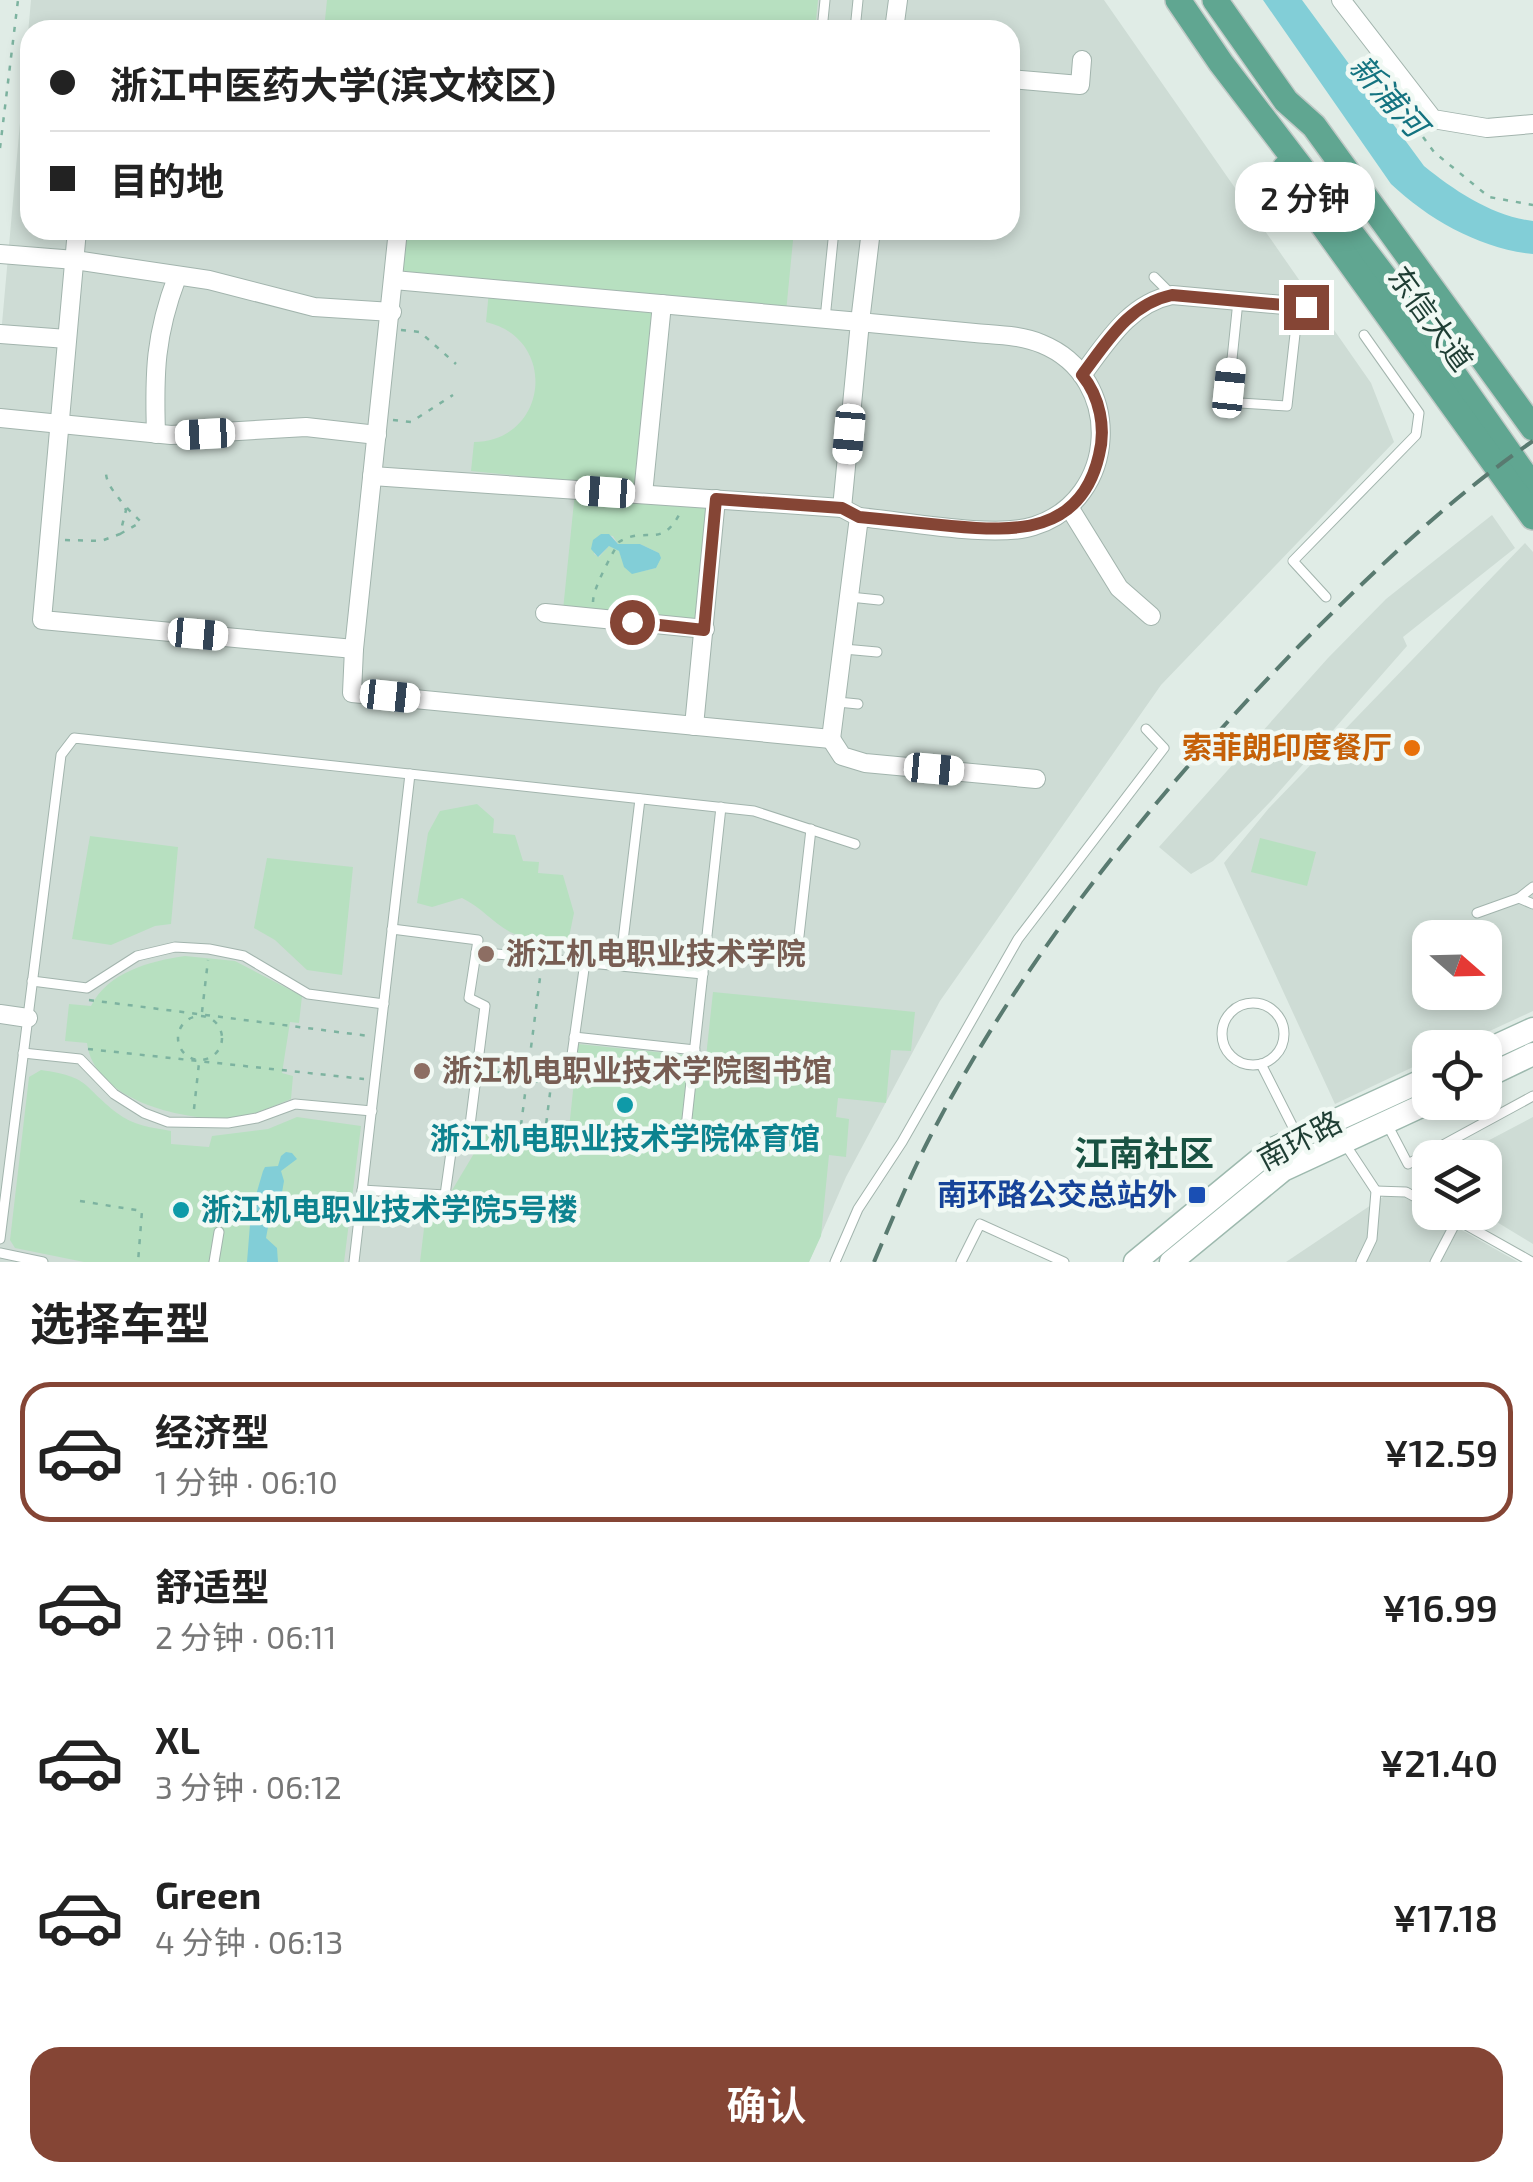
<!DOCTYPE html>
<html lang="zh">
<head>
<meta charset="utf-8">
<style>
  body { margin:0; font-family:"Exo 2","Noto Sans SC",sans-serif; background:#f2f2f2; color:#222; height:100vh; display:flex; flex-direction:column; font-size:38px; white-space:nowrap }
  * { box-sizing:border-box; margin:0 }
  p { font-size:32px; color:#767676 }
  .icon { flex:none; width:55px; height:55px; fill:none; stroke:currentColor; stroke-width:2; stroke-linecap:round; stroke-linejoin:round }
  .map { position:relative; height:1262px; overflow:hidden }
  .drawer { display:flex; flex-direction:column; background:#fff; flex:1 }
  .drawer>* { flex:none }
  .guide { position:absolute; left:20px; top:20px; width:1000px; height:220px; border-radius:30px; box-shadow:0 5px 15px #0003; display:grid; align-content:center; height:220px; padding:0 30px; background:#fff }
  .needle { width:65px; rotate:110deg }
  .tools { position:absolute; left:1412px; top:920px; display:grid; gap:20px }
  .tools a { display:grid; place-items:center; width:90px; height:90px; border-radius:20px; background:#fff; box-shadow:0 5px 15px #0003; font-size:50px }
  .end { position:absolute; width:45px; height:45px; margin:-22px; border:12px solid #854535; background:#fff; box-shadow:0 0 0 5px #fff }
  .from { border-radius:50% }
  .bubble { position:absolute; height:70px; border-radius:30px; background:#fff; box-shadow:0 5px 15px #0003; font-size:32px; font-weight:600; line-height:70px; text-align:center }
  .car { position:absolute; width:30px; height:60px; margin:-30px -15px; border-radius:12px; box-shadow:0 0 8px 2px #0007; background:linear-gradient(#fff 24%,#345 0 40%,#fff 0 76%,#345 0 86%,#fff 0) }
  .guide b { display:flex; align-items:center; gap:35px; height:95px; font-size:38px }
  .guide b+b { border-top:2px solid #e0e0e0 }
  .guide i { width:25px; height:25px; background:#222 }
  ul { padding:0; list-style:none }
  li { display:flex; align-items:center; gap:30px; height:140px; margin:0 20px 15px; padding:0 10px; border:5px solid transparent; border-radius:30px }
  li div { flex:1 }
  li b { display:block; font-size:38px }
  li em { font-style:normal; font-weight:600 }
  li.active { border-color:#854535 }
  li>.icon { width:90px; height:90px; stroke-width:1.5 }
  h2 { padding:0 30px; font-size:45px; line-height:120px }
  .primary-button { display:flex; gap:20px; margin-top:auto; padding:20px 30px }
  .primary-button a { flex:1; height:115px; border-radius:30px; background:#854535; color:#fff; font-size:40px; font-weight:600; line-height:115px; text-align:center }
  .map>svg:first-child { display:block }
  .built { fill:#cedcd5; fill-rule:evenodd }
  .green { fill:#b7e0c0; fill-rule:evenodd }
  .water { fill:#82ced7 }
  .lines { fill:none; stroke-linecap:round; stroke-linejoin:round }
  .service-casing { stroke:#a2b4ad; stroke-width:11 }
  .minor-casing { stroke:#a2b4ad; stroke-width:20 }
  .secondary-casing { stroke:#9db9ae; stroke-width:25 }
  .primary-casing { stroke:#c0c9c6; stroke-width:28 }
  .path { stroke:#7db3a0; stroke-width:2.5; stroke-dasharray:5 8; stroke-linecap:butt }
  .service { stroke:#fff; stroke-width:9 }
  .minor { stroke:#fff; stroke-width:18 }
  .secondary { stroke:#fff; stroke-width:22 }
  .primary { stroke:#60a691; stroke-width:25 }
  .rail { stroke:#597a70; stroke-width:4; stroke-dasharray:20 10; stroke-linecap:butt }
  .route { stroke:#854535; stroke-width:12 }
  .food-dot { fill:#e8710a; stroke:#f1f9f4; stroke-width:4 }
  .education-dot { fill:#8d6e63; stroke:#f1f9f4; stroke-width:4 }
  .culture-dot { fill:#0f9aa8; stroke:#f1f9f4; stroke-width:4 }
  .transit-dot { fill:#1a4fb4; stroke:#f1f9f4; stroke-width:4 }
  .labels { text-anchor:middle; stroke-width:9; stroke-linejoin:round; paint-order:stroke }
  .street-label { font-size:30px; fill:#1f3e34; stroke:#f1f9f4 }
  .food-label { font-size:30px; font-weight:bold; fill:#c56008; stroke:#f1f9f4; text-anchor:end }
  .education-label { font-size:30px; font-weight:bold; fill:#785e54; stroke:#f1f9f4; text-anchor:start }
  .culture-label { font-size:30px; font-weight:bold; fill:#0d838f; stroke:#f1f9f4 }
  .transit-label { font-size:30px; font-weight:bold; fill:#164399; stroke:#f1f9f4; text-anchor:end }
  .water-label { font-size:32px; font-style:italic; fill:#147380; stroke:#f1f9f4 }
  .quarter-label { font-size:35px; font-weight:bold; fill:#195242; stroke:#f1f9f4 }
</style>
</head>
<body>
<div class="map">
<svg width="1533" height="1262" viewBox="0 0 1533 1262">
  <rect width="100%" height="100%" fill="#e0ece6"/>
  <!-- built -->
  <g class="built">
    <path d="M31,0H1104L1371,383L1394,442L1161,685L940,1001L846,1177L809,1262H0V346ZM30,30H1010V230H30Z"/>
    <polygon points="1492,515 1515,548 1403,637 1407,646 1271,801 1213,861 1191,874 1159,847 1328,658 1386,599"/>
    <path d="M1525,543L1533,552V1011L1455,1047L1430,1048V1059L1335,1104L1224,863L1269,808ZM1430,938H1485V992H1430Z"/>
    <polygon points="1533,1117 1533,1244 1482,1213 1485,1212 1485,1158 1457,1157"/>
    <polygon points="1395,1189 1430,1212 1518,1262 1286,1262"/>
  </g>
  <!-- green -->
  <g class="green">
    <polygon points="327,0 818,0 815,30 324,30"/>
    <polygon points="404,230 794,230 786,312 400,273"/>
    <path d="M489,291L654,308L635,488L471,471L474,442C548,441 559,339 486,322Z"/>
    <path d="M575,492L712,505L699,624L563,610ZM601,534L613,536L618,544H640L659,553L656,568L639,572L616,548L609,546L599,557L594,554Z"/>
    <path d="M477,804L494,819L493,833L515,835L523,861L539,862L538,873L563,875L574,913L568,942C549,942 528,941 510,932C492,922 481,907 462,898L432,907L417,903L428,833L440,811Z"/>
    <polygon points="90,836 178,847 171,924 155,926 111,945 72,939"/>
    <polygon points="1260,838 1316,852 1307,886 1251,872"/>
    <polygon points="267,858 353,867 342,975 307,970 275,940 254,928"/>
    <path d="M185,956L235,961L302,996L299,1023L290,1022L282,1073L293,1076L291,1099C271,1107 252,1116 230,1118C182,1121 94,1100 87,1043L65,1041L69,1004L91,1006C108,972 150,961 185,956Z"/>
    <polygon points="713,992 915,1012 911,1051 891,1050 886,1103 838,1098 836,1117 849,1119 846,1157 829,1155 821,1236 809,1262 420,1262 425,1220 451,1192 488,1130 568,1138 578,1044 706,1057"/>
    <path d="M41,1070C91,1077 82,1086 117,1113C132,1125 153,1128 171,1131V1144L209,1147L212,1136L268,1129L297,1117L361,1126L344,1262H84L15,1248L10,1240L29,1077Z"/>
  </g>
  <!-- water -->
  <g class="water">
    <path d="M1263,0H1302L1424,166C1455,191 1492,216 1533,221V254C1481,249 1429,220 1391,184Z"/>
    <polygon points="609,534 618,544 640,544 659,553 661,558 656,568 632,574 624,567 619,551 609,546 598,557 591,549 593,540 601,534"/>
    <polygon points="286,1152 292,1153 297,1159 281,1171 284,1181 279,1210 270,1216 266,1238 277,1248 278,1262 247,1262 251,1212 263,1171 265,1167 278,1166 281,1156"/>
  </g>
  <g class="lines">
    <defs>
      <g id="service">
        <polyline points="822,30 825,0"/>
        <polyline points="855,30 858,0"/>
        <polyline points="1154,277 1172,295"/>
        <polyline points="1238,301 1229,388 1240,403 1287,406 1298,307"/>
        <polyline points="825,319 834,230"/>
        <polyline points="850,597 879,600"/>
        <polyline points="1326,597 1293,561 1416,435 1419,413 1364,335"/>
        <polyline points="844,649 877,652"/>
        <polyline points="838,702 858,704"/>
        <polyline points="1519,898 1533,887"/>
        <polyline points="1477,913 1519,898 1533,904"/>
        <polyline points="799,936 811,829"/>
        <polyline points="476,952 703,974"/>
        <polyline points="620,966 640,799"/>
        <polyline points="32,981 87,988 137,956 175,947 209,949 244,956 308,994 384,1004"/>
        <circle cx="1253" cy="1034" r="31"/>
        <polyline points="574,1037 695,1050"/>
        <polyline points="23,1053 80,1059 114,1094 144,1113 168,1122 228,1123 257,1118 295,1104 372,1111"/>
        <polyline points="1261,1064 1297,1135"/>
        <polyline points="570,1069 585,962"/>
        <polyline points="1387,1124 1408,1164 1533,1096"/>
        <polyline points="685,1137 721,807"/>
        <polyline points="1345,1144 1376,1191 1372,1239 1361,1262"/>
        <polyline points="362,1190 445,1195 452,1145 468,1141 485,1006 469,998 478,940 392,929"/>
        <polyline points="1376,1191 1406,1192 1430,1205"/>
        <polyline points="1443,1212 1532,1262"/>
        <polyline points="0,1239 61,755 74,738 754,811 855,844"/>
        <polyline points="0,1253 43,1262"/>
        <polyline points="214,1262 219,1232"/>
        <polyline points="354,1262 410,774"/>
        <polyline points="835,1262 858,1209 902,1142 1018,939 1164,748 1146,729"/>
        <polyline points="961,1262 980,1224 1064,1262"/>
        <polyline points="1435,1262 1457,1220"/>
      </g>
      <g id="minor">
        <polyline points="1341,0 1433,119 1487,128 1533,124"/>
        <polyline points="894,30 898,0"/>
        <polyline points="1010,79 1080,85 1082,60"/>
        <polyline points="77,230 42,620 354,649 398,230"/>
        <polyline points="0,254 75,260 209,280 314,307 392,312"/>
        <polyline points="0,334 67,339"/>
        <path d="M1082,375C1107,342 1129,304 1172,295L1306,307"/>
        <polyline points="0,418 171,435 306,427 377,435"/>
        <path d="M156,434C154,373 155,335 177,277"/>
        <polyline points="372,476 842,508 860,322 394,280"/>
        <polyline points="643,494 662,304"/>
        <polyline points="1069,507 1119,588 1151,616"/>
        <path d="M859,517C903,521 996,539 1034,526C1118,500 1125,378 1042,344C1021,335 997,335 975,333C936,329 898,326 860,322L871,230"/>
        <polyline points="545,613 705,629"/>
        <polyline points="354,649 352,693 831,739 859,517 842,508"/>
        <polyline points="694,726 716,499"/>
        <polyline points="831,739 842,756 865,763 1036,779"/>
        <polyline points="0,1014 28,1018"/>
      </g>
      <g id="secondary">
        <polyline points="1485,1051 1533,1029"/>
        <polyline points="1485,1077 1533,1054"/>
        <polyline points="1135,1262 1271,1150 1430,1077"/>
        <polyline points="1171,1262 1283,1170 1430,1102"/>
      </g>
      <g id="primary">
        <polyline points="1178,0 1221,63 1396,292 1533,487"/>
        <polyline points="1215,0 1286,101 1314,126 1533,428"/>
        <polyline points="1285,168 1294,185 1533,517"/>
      </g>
    </defs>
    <!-- service casing -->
    <use href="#service" class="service-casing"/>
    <!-- minor casing -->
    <use href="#minor" class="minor-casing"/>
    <!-- secondary casing -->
    <use href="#secondary" class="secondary-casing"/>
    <!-- primary casing -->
    <use href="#primary" class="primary-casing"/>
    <!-- path -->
    <g class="path">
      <polyline points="1377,74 1434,152 1489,197 1533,205"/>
      <polyline points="0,148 18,0"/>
      <polyline points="401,330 420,332 456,364"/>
      <polyline points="393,420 411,422 453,395"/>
      <polyline points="120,534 141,522 126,507"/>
      <path d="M65,540L101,541L120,534L126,510C119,494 104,487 106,467"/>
      <path d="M593,602C593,588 611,556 619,542C646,525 661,550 680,513"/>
      <polyline points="89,1000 369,1036"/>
      <polyline points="202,1012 208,960"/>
      <circle cx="200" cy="1038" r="22"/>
      <polyline points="88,1049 364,1079"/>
      <polyline points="194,1109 199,1063"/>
      <polyline points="521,1125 541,970"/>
      <polyline points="483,1127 546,1125 551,1085 488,1070"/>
      <polyline points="80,1201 142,1211 138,1262"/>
      <polyline points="223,1222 232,1212 257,1216 258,1208 273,1210 274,1202 286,1204"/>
    </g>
    <!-- service -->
    <use href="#service" class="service"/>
    <!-- minor -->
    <use href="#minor" class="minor"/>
    <!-- secondary -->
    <use href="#secondary" class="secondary"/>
    <!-- primary -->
    <use href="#primary" class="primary"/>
    <!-- rail -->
    <path class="rail" d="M874,1262C892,1220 909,1178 930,1137C1025,953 1160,788 1304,641C1376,569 1449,499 1533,441"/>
  </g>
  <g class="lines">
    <!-- route -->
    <path class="route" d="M632,622L704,630L716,499L842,508L859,517C890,520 920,523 951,526C1015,532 1081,534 1099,455C1106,428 1100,397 1082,375C1107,342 1129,304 1172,295L1306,307"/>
  </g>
  <!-- markers -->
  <circle class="food-dot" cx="1412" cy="748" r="10"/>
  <g class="education-dot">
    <circle cx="486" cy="954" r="10"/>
    <circle cx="422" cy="1071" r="10"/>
  </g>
  <g class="culture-dot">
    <circle cx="625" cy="1105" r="10"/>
    <circle cx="181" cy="1210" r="10"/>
  </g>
  <rect class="transit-dot" x="1187" y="1185" width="20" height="20" rx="5"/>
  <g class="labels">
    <!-- street labels -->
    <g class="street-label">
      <text transform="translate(1430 319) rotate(54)" y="10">东信大道</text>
      <text transform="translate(1300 1141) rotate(-28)" y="10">南环路</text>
    </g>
    <!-- food labels -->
    <g class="food-label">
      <text x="1392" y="758">索菲朗印度餐厅</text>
    </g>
    <!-- education labels -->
    <g class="education-label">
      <text x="506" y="964">浙江机电职业技术学院</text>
      <text x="442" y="1081">浙江机电职业技术学院图书馆</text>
    </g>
    <!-- culture labels -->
    <g class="culture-label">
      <text x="625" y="1149">浙江机电职业技术学院体育馆</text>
      <text x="201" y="1220" text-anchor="start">浙江机电职业技术学院5号楼</text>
    </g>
    <!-- transit labels -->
    <g class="transit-label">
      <text x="1177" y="1205">南环路公交总站外</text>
    </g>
    <!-- water labels -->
    <g class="water-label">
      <text transform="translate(1388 96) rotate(48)" y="11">新浦河</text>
    </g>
    <!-- quarter labels -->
    <g class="quarter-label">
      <text x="1144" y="1166">江南社区</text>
    </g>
  </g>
</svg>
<div class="tools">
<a><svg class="needle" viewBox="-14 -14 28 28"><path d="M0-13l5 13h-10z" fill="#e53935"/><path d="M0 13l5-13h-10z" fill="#767676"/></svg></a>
<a><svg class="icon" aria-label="locate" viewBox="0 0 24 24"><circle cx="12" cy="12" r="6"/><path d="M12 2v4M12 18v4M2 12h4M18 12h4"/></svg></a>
<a><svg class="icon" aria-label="layers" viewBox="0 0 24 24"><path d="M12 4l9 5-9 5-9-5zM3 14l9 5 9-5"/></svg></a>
</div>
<i class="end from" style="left:632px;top:622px"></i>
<i class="end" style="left:1306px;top:307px"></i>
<div class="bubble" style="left:1235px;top:162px;width:140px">2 分钟</div>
<i class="car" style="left:1229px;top:388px;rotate:6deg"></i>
<i class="car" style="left:205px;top:434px;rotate:267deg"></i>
<i class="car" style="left:849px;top:434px;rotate:185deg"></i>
<i class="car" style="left:605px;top:492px;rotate:274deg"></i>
<i class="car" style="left:198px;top:634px;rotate:95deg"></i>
<i class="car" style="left:390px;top:696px;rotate:96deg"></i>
<i class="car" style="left:934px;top:769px;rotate:95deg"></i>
<div class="guide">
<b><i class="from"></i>浙江中医药大学(滨文校区)</b>
<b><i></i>目的地</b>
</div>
</div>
<section class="drawer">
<h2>选择车型</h2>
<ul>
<li class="active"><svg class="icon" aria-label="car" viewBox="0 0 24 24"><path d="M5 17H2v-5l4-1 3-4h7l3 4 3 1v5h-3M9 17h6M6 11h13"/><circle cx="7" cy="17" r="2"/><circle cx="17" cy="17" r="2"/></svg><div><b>经济型</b><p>1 分钟 · 06:10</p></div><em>¥12.59</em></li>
<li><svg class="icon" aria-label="car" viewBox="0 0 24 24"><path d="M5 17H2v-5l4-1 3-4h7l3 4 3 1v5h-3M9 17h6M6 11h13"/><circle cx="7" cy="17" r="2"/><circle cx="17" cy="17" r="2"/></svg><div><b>舒适型</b><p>2 分钟 · 06:11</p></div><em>¥16.99</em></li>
<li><svg class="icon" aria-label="car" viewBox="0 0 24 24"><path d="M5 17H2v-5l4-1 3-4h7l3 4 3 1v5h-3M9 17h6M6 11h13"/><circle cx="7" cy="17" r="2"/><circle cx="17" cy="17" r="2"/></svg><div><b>XL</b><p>3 分钟 · 06:12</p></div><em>¥21.40</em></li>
<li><svg class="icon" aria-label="car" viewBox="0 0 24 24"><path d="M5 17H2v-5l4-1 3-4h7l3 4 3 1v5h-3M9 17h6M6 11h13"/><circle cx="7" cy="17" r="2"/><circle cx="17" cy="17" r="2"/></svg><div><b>Green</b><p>4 分钟 · 06:13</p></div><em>¥17.18</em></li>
</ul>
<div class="primary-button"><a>确认</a></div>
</section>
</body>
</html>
